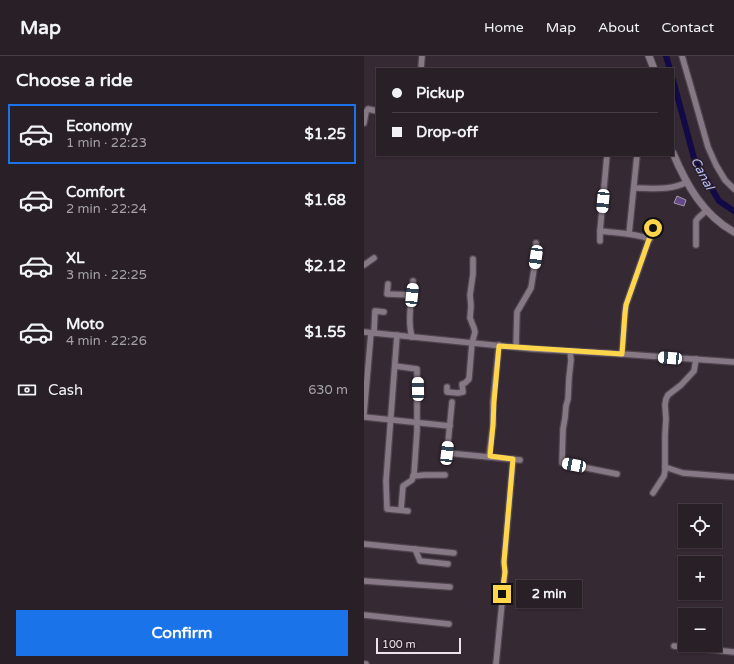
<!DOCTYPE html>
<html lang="en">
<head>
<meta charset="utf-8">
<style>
  body { margin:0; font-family:"Varela Round",sans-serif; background:#342c33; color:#f1f3f6; height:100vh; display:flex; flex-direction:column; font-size:15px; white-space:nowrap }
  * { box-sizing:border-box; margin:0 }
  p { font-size:13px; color:#a5a2a7 }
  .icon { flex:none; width:22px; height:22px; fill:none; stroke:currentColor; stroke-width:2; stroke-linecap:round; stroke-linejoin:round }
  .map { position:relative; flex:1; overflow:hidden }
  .details { display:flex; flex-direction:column; background:#281f27; width:364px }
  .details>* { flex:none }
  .guide { position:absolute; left:12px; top:12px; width:298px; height:88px; border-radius:0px; box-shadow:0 1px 3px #0004,0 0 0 1px #443d44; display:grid; align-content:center; height:88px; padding:0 16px; background:#281f27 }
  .controls { position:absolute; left:314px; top:448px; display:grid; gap:8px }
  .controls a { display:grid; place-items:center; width:44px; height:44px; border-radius:0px; background:#281f27; box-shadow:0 1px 3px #0004,0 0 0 1px #443d44; font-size:20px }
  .scale { position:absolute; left:12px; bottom:10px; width:85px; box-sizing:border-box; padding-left:4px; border:2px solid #ece4eb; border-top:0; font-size:11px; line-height:14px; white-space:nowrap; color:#ece4eb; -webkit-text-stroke:3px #2b202a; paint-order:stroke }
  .end { position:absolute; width:18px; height:18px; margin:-9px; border:5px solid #ffd54a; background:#111; box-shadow:0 0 0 2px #111 }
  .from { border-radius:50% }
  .bubble { position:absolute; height:28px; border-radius:0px; background:#281f27; box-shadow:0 1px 3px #0004,0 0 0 1px #443d44; font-size:13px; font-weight:700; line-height:28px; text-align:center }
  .car { position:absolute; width:12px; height:24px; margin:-12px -6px; border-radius:5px; box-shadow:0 0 3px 1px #0007; background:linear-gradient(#fff 24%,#345 0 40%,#fff 0 76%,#345 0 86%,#fff 0) }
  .guide b { display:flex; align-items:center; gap:14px; height:38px; font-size:15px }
  .guide b+b { border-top:1px solid #443d44 }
  .guide i { width:10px; height:10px; background:#f1f3f6 }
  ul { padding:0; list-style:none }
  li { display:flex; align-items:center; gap:12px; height:60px; margin:0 8px 6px; padding:0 8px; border:2px solid transparent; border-radius:0px }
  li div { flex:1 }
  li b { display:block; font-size:15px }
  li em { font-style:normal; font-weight:700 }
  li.on { border-color:#1a73e8 }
  li>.icon { width:36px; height:36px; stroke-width:1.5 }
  h2 { padding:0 16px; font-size:18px; line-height:48px }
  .pay { display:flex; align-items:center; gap:10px; height:44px; padding:0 16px; font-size:15px }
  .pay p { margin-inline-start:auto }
  .button { display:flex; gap:8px; margin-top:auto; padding:8px 16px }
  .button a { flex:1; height:46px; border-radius:0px; background:#1a73e8; color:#fff; font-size:16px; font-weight:700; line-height:46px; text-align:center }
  header { display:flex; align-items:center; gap:24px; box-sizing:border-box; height:56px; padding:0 20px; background:#281f27; border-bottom:1px solid #443d44 }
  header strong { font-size:19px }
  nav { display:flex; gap:22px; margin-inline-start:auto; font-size:14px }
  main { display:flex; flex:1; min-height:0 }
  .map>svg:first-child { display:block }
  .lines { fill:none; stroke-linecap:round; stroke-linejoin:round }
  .canal { stroke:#110a46; stroke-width:6 }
  .building { fill:#654887; stroke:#9f99aa }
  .minor-casing { stroke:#4f444e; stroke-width:8 }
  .tertiary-casing { stroke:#4f444e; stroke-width:9 }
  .minor { stroke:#877885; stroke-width:5.5 }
  .tertiary { stroke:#877885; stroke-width:7 }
  .route { stroke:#ffd54a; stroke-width:5 }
  .labels { text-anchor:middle; stroke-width:3; stroke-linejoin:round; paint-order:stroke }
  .water-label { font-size:13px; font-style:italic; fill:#b3bcf5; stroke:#2b202a }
</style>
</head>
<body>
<header>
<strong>Map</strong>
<nav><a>Home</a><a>Map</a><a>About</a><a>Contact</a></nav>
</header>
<main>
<section class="details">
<h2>Choose a ride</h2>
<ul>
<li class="on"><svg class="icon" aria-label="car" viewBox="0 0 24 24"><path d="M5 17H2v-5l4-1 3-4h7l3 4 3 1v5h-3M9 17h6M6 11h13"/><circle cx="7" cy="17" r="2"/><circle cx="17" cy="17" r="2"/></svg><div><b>Economy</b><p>1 min · 22:23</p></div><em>$1.25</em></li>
<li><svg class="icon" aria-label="car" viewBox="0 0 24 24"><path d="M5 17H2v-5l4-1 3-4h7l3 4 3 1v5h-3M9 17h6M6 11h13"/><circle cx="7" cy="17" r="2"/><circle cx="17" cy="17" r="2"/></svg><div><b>Comfort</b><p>2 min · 22:24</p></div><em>$1.68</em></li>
<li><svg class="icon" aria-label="car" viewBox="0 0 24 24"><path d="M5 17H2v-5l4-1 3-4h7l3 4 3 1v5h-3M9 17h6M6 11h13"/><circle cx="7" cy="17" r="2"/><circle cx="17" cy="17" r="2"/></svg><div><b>XL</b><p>3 min · 22:25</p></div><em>$2.12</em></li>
<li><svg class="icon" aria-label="car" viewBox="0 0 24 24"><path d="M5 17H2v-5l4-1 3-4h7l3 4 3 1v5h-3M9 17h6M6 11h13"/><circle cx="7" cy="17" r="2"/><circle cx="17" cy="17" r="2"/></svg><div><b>Moto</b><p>4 min · 22:26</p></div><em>$1.55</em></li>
</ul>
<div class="pay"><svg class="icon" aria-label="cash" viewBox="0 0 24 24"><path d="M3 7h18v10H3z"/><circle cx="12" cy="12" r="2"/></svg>Cash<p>630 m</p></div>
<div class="button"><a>Confirm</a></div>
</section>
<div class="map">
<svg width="370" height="608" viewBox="0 0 370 608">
  <rect width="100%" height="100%" fill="#352934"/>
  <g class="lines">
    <!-- canal -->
    <g class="canal">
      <polyline points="302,0 306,13"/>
      <polyline points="309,24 330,102 355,145 370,155"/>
    </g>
  </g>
  <!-- building -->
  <polygon class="building" points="313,140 322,144 320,150 310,147"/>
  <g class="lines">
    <defs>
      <g id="minor">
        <polyline points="318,0 329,38 344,91 352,109 361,124 370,133"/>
        <polyline points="57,13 58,0"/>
        <polyline points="0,67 2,56 4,53 13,55"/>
        <path d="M270,132C288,132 306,135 323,126"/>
        <polyline points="236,175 243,99"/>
        <polyline points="265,178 273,99"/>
        <path d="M236,185V175C253,177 270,177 286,183"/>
        <polyline points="332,189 332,165 334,162 343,154"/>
        <polyline points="0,209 10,202"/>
        <polyline points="24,228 23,238 48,239"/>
        <polyline points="0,276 169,293 258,298 261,257 262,249 289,172"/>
        <polyline points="10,277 11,255 20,256"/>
        <polyline points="33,279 22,425 23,453 44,455"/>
        <path d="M48,281C43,264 48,242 49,225"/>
        <polyline points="152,291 153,256 167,232 172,201 172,187"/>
        <polyline points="206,295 207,304 205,322 204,343 202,350 201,362 199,373 198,407 253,418"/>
        <polyline points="258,298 370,306"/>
        <polyline points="31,310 53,313 53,375 50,418 48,424 39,430 37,454"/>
        <polyline points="83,331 83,336 94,337 99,336 98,328 101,327 105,323 108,287 111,276 110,272 106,262 107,250 106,239 109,218 109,203"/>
        <polyline points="88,346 83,397 156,404"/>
        <polyline points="0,358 7,277"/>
        <polyline points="0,361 86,370"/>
        <polyline points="125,400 129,369 129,346 135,289"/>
        <polyline points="301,411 319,417 370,421"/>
        <polyline points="49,420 61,419 81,419"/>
        <polyline points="289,437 300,420 301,415 301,379 302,363 301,349 302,343 304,339 317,329 330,315 332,303"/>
        <polyline points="0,488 90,497"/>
        <polyline points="51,493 56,505 84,508"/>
        <polyline points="0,525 86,531"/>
        <polyline points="0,559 85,568"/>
        <polyline points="310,590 370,596"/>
        <polyline points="0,608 2,608"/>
        <polyline points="132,608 141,516 140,506 149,403"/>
      </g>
      <g id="tertiary">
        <polyline points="285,0 290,13"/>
        <path d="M309,97C322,128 339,159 370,176"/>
      </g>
    </defs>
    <!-- minor casing -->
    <use href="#minor" class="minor-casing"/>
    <!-- tertiary casing -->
    <use href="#tertiary" class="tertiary-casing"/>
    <!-- minor -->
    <use href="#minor" class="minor"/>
    <!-- tertiary -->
    <use href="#tertiary" class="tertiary"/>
  </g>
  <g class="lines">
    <!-- route -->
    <polyline class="route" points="138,538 141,516 140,506 149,403 126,400 129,369 130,346 135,290 258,298 261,257 262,249 289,172"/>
  </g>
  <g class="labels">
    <!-- water labels -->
    <g class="water-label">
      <text transform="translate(339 117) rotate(62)" y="5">Canal</text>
    </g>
  </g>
</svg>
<div class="controls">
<a><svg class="icon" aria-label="locate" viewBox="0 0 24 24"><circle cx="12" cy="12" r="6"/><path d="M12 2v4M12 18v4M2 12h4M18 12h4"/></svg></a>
<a>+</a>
<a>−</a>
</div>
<div class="scale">100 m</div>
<i class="end from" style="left:289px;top:172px"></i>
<i class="end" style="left:138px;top:538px"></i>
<div class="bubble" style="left:152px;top:524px;width:66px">2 min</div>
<i class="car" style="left:239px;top:145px;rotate:185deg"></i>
<i class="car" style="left:172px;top:201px;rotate:188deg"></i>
<i class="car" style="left:48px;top:239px;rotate:6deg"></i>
<i class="car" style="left:306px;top:302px;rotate:274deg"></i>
<i class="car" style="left:54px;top:333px;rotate:359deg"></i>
<i class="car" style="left:83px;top:397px;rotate:6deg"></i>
<i class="car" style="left:210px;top:409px;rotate:281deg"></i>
<div class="guide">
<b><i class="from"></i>Pickup</b>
<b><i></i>Drop-off</b>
</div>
</div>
</main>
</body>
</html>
